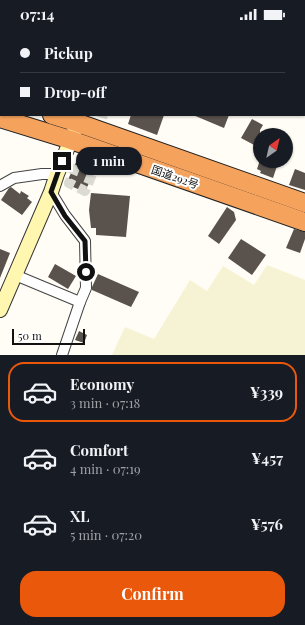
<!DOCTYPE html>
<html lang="en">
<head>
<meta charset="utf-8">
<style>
  body { margin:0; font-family:"Playfair Display","Noto Sans JP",serif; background:#20242c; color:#f1f3f6; height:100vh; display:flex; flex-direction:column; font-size:15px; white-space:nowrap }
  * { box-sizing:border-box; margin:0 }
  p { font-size:13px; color:#9ea1a6 }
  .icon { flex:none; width:22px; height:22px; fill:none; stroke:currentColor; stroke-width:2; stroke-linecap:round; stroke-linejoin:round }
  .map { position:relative; height:327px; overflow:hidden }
  .panel { display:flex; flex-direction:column; background:#171b24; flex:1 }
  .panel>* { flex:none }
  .banner { position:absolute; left:0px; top:0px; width:305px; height:88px; box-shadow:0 1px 3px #0004; display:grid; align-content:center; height:88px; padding:0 20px; background:#171b24 }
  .needle { width:26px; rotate:34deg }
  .tools { position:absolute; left:253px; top:100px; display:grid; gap:8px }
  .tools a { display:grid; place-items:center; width:40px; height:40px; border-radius:50%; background:#171b24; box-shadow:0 1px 3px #0004; font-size:20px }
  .scale { position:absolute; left:12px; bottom:10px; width:73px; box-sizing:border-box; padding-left:4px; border:2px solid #111; border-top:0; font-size:11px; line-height:14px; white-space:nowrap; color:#111; -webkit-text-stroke:3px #fff; paint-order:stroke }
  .end { position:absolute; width:18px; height:18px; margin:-9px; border:5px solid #111; background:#fff; box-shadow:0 0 0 2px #fff }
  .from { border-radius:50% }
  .bubble { position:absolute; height:28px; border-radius:14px; background:#171b24; box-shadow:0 1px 3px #0004; font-size:13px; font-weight:700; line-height:28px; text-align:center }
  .banner b { display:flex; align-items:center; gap:14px; height:38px; font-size:15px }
  .banner b+b { border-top:1px solid #363941 }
  .banner i { width:10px; height:10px; background:#f1f3f6 }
  ul { padding:7px 0 0; list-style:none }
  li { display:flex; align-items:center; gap:12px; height:60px; margin:0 8px 6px; padding:0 12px; border:2px solid transparent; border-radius:16px }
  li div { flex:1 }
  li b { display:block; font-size:15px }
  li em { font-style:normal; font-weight:700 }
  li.active { border-color:#ea580c }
  li>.icon { width:36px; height:36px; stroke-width:1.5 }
  .primary-button { display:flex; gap:8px; margin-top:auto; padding:8px 20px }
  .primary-button a { flex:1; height:46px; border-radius:16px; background:#ea580c; color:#fff; font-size:16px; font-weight:700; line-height:46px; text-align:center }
  .status { display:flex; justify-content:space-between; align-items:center; height:28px; padding:0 20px; background:#171b24; direction:ltr }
  .status svg { height:11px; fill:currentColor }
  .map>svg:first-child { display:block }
  .farmland { fill:#f6f3d4 }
  .building { fill:#5a524d }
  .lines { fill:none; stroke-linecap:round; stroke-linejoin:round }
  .street-tunnel { stroke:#dbdad3; stroke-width:10; stroke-dasharray:10 5; stroke-linecap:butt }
  .street-casing { stroke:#444; stroke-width:12 }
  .secondary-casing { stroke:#333; stroke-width:16 }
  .highway-casing { stroke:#222; stroke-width:20 }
  .street { stroke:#fff; stroke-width:10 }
  .secondary { stroke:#fff6b0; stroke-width:14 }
  .highway { stroke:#f5a25d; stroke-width:18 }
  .route { stroke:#111; stroke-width:5 }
  .labels { text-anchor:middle; stroke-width:4; stroke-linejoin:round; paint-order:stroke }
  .street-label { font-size:11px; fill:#111; stroke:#fff }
</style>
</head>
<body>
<div class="status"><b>07:14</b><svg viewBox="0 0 49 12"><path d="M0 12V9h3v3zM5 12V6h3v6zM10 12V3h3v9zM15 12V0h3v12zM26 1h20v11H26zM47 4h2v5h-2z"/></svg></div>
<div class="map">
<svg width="305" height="327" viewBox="0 0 305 327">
  <rect width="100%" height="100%" fill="#fffdf5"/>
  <!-- farmland -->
  <g class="farmland">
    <polygon points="55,0 233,0 232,1 55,1"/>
    <polygon points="267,237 305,252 305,327 112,327 125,299 154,311 190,252 207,263 223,238 254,257"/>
  </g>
  <!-- building -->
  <g class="building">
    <polygon points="131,87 164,87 157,107 128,96"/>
    <polygon points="193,87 229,87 224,100"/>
    <polygon points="252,91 263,97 260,102 260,120 241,110"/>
    <polygon points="77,132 95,141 85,164 66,156"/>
    <polygon points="260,132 260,133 263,133 277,138 273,150 260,145 261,143 257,141"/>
    <polygon points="295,141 305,145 305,162 289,157"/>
    <polygon points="11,159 20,166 21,163 29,168 27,170 32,174 22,187 1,172 9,160"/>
    <polygon points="91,165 130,168 126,209 96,207 96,200 91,200 89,182"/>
    <polygon points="227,179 234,184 236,192 219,216 208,208"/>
    <polygon points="294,201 305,204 305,211 300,225 286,220"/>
    <polygon points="241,211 266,227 252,247 228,230"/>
    <polygon points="0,221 10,225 0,250"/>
    <polygon points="55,236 76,248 68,261 48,249"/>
    <polygon points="98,246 139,264 131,279 92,262 92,259"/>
    <polygon points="79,303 87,307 84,315 75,312"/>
  </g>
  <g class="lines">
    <!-- street-tunnel -->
    <g class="street-tunnel">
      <polyline points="102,90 103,87"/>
      <polyline points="76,137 69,155 85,163 100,127"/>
    </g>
    <defs>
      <g id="street">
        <polyline points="232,1 233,0"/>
        <polyline points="0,158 14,150 42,146 57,146"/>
        <polyline points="51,164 65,187 85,213 86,260 80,274 62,327"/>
        <polyline points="15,247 80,274"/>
      </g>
      <polyline id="secondary" points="0,282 51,164 57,146 74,104"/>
      <g id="highway">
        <polyline points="0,72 1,72"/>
        <polyline points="52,87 78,95 305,175"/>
        <polyline points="0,90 71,112 305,194"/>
      </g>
    </defs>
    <!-- street casing -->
    <use href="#street" class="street-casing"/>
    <!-- secondary casing -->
    <use href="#secondary" class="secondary-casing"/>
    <!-- highway casing -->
    <use href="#highway" class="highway-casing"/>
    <!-- street -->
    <use href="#street" class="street"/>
    <!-- secondary -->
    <use href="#secondary" class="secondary"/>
    <!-- highway -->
    <use href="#highway" class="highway"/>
  </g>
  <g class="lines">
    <!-- route -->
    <polyline class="route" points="62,133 51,164 65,188 85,213 86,244"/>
  </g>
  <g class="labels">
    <!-- street labels -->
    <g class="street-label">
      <text transform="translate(175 149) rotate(19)" y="4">国道292号</text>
    </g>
  </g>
</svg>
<div class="tools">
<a><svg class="needle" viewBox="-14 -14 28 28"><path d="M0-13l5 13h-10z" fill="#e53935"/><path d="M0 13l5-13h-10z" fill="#9ea1a6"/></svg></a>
</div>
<div class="scale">50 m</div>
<i class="end from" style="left:86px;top:244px"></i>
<i class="end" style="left:62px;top:133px"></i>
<div class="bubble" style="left:76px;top:119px;width:66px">1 min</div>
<div class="banner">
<b><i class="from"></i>Pickup</b>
<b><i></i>Drop-off</b>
</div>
</div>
<section class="panel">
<ul>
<li class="active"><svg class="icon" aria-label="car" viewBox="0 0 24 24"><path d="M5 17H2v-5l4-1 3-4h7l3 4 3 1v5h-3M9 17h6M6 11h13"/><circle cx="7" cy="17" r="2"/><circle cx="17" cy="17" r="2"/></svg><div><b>Economy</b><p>3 min · 07:18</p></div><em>¥339</em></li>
<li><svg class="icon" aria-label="car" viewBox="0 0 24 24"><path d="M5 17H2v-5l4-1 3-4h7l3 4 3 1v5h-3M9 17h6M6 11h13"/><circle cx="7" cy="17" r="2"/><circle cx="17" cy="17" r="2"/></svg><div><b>Comfort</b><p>4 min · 07:19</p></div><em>¥457</em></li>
<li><svg class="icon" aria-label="car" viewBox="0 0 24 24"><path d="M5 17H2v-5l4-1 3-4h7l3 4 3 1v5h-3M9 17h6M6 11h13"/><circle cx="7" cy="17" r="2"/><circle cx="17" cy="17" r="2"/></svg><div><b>XL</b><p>5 min · 07:20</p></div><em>¥576</em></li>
</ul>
<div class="primary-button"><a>Confirm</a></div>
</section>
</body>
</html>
